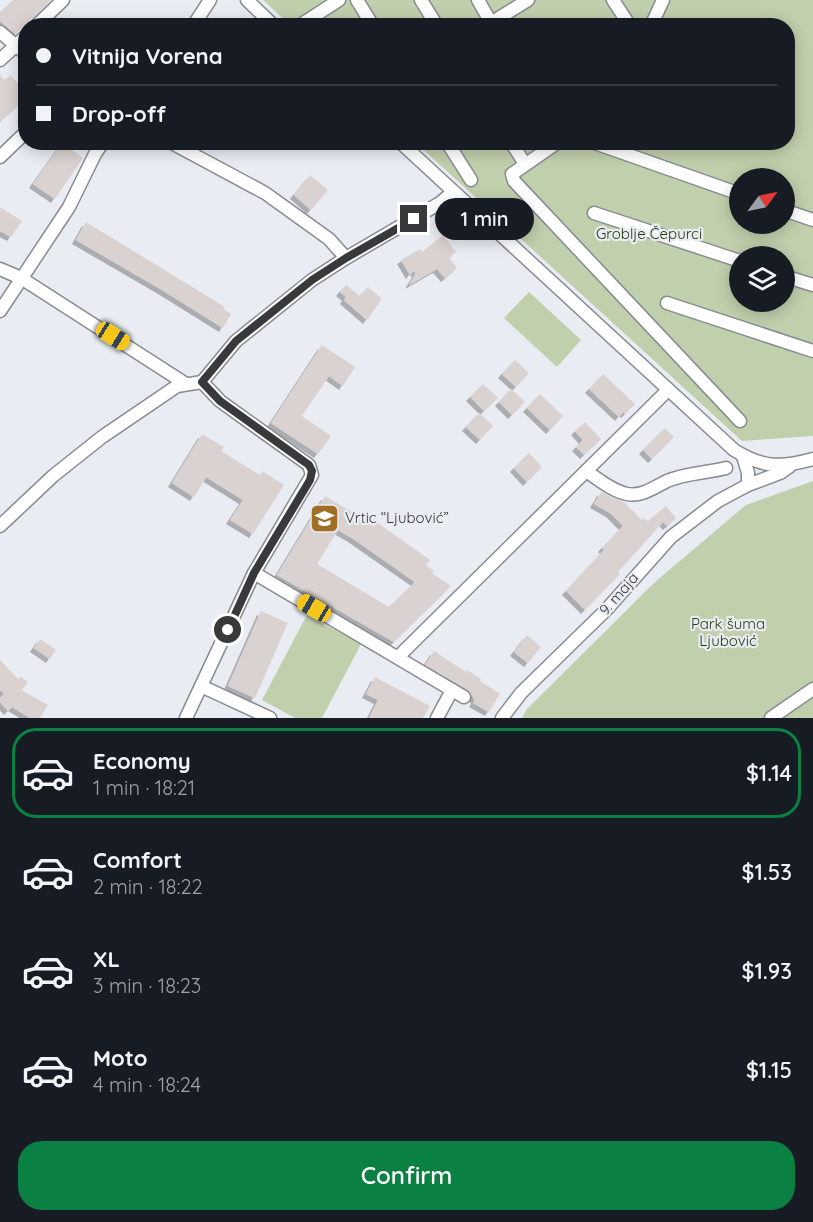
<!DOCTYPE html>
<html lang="en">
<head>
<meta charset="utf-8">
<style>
  body { margin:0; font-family:Quicksand,sans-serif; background:#20242c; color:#f1f3f6; height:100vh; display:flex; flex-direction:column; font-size:22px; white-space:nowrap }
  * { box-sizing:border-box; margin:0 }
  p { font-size:20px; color:#9ea1a6 }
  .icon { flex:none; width:33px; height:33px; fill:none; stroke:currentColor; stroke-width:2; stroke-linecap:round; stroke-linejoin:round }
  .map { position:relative; height:718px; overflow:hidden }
  .details { display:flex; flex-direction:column; background:#171b24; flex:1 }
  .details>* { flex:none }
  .hud { position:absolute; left:18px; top:18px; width:777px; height:132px; border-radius:24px; box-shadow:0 3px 15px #0003; display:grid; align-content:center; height:132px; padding:0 18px; background:#171b24 }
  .needle { width:39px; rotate:57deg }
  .buttons { position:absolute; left:729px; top:168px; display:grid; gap:12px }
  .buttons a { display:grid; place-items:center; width:66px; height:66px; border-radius:50%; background:#171b24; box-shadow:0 3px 15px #0003; font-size:30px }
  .end { position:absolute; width:27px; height:27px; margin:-14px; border:8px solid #38393b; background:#fff; box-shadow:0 0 0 3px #fff }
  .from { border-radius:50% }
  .bubble { position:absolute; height:42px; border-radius:21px; background:#171b24; box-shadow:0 3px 15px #0003; font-size:20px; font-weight:600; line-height:42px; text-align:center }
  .car { position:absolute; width:18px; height:36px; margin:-18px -9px; border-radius:8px; box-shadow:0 0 4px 2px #0007; background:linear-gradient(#f5c518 24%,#345 0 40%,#f5c518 0 76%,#345 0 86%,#f5c518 0) }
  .hud b { display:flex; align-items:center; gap:21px; height:57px; font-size:22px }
  .hud b+b { border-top:2px solid #363941 }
  .hud i { width:15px; height:15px; background:#f1f3f6 }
  ul { padding:10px 0 0; list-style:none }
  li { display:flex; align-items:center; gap:18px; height:90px; margin:0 12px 9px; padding:0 6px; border:3px solid transparent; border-radius:24px }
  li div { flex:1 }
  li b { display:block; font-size:22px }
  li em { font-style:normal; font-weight:600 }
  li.current { border-color:#0b8043 }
  li>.icon { width:54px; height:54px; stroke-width:1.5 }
  .primary-button { display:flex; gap:12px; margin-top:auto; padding:12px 18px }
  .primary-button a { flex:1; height:69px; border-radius:24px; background:#0b8043; color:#fff; font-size:24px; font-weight:600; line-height:69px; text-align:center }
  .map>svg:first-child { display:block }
  .green { fill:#c0cfac; fill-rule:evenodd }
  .building { fill:#dad2d1; fill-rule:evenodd; filter:url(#shadow) }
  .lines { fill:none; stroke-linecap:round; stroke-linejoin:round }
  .minor-casing { stroke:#888b90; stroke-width:15 }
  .minor { stroke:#fff; stroke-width:12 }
  .route { stroke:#38393b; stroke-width:8 }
  .labels { text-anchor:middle; stroke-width:4.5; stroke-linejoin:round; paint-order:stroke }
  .park-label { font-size:15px; fill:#2a3a0d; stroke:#e9ecf2 }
  .poi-label { font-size:15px; fill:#38393b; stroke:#e9ecf2; text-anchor:start }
  .street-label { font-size:15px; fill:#38393b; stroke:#e9ecf2 }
</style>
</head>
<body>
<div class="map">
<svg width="813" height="718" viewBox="0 0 813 718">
  <defs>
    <filter id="shadow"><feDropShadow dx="-4" dy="4" stdDeviation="0" flood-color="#0004"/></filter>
  </defs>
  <rect width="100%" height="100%" fill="#e9ecf2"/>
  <!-- green -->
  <g class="green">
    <path d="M263,0H813V436L742,441L416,143L788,142V26L290,25ZM740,178H784V224H740ZM740,256H784V302H740Z"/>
    <polygon points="529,292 581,340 557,367 504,318"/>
    <polygon points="813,481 813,718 522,718 527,709 655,582 746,505"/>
    <polygon points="307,615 361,644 322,718 295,718 262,700"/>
  </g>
  <!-- building -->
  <g class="building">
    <polygon points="13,0 51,0 15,34 0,21 0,12"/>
    <polygon points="0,75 5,80 10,75 26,91 26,98 0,122"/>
    <polygon points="62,143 83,158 55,199 33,184"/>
    <polygon points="310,175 328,190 311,210 294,195"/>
    <polygon points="0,207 22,221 11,237 0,231"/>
    <polygon points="86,222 225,307 223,309 231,314 223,328 162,290 76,240"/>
    <polygon points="443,235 456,252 449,258 457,268 445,278 437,269 409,285 416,273 413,271 410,275 401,260 420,249 422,252"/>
    <polygon points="346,285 360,296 368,287 382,299 367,320 344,300 346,297 340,292"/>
    <polygon points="322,345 355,367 343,386 329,376 302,416 331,436 318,454 271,423"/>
    <polygon points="515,360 529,373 516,387 502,374"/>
    <polygon points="603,374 635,404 625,414 623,412 619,417 589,389"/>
    <polygon points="483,384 498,398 484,411 470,397"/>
    <polygon points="511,389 525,402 512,415 499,402"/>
    <polygon points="540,394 563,416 550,430 527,408"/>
    <polygon points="479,413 493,426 480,440 466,427"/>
    <polygon points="585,422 601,439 584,455 576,447 583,440 575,431"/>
    <polygon points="665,428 674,437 652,459 643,450"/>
    <polygon points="202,434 224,447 221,451 260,475 262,471 284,485 253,534 230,520 243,500 206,477 194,497 172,483"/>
    <polygon points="529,453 542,467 527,482 514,468"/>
    <polygon points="601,492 625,503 642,520 644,518 648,521 666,506 676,518 667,526 663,522 618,572 620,574 585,610 566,591 604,550 602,548 623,526 610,513 594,504"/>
    <path d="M325,496L364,519L368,516L430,560L426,565L434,571L432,573L451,586L394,642L277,575ZM338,530L352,538L415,582L389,607L317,564Z"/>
    <polygon points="261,611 288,623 255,698 228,686"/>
    <polygon points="527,635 541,647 528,663 514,652"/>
    <polygon points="40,639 56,650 50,659 34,648"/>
    <polygon points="434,651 466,672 467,670 481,679 480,681 500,694 489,712 473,703 475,700 468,690 425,665"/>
    <polygon points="0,660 18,679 21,676 28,683 21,690 48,705 40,718 30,718 12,707 8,711 0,702 0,698 4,694 0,690"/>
    <polygon points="375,677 430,706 423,718 369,718 378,700 366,694"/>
  </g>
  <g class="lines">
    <defs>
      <g id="minor">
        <polyline points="247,0 274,26"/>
        <polyline points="357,0 373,26"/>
        <polyline points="421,0 437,26"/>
        <polyline points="478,0 493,26"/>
        <polyline points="613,0 630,26"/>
        <polyline points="302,24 339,0"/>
        <polyline points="36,26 63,0"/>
        <polyline points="193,26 210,0"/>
        <polyline points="486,26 528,0"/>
        <polyline points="651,26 663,0"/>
        <polyline points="0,32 26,54"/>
        <polyline points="0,60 26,36"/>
        <polyline points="170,142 265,193 329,239 346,258"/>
        <path d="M400,142L734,450C763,468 781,468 813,459"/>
        <polyline points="447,142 471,180"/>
        <polyline points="511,142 525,164"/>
        <polyline points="558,142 512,174 514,181 740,421"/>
        <polyline points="592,142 740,194"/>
        <polyline points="0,157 26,132"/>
        <polyline points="784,210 813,220"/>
        <polyline points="594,213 740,261"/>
        <polyline points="0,269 21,278 186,384"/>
        <polyline points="784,276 813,285"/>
        <polyline points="667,303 813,351"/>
        <polyline points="0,311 69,207 95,154 103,142"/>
        <polyline points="743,456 748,473 748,485"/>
        <path d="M586,471C598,479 612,491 627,494C641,497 655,487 667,481C685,473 707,473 726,468"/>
        <polyline points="0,526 53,476 102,437 177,386 202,382 236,341 312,280 346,258 440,203 453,192"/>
        <polyline points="254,573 464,697"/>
        <polyline points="398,657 668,390"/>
        <polyline points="201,686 270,718"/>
        <polyline points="186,718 254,573 312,475 309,465 220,401 202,382"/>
        <polyline points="437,718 452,690"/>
        <polyline points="502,718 521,693 607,609 671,537 718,501 748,485 780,473 790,466"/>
        <polyline points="771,718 813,689"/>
      </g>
    </defs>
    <!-- minor casing -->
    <use href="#minor" class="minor-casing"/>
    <!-- minor -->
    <use href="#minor" class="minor"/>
  </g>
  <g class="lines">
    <!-- route -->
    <polyline class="route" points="228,630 254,573 310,480 312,471 309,465 220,401 202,382 236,341 312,280 346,258 414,219"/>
  </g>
  <!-- icons -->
  <defs>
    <symbol id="school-square" viewBox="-11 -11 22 22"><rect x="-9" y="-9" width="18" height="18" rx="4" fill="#a16f24" stroke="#e9ecf2"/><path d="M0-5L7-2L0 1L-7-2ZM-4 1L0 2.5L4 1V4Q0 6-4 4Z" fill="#fff"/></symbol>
  </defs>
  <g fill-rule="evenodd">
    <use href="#school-square" x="308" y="502" width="33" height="33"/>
  </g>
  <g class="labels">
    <!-- park labels -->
    <g class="park-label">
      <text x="649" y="239">Groblje Čepurci</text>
      <text x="728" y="629">Park šuma<tspan x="728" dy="17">Ljubović</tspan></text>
    </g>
    <!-- poi labels -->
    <g class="poi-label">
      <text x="345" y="523">Vrtic “Ljubović”</text>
    </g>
    <!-- street labels -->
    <g class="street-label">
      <text transform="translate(619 594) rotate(-49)" y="5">9. maja</text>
    </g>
  </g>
</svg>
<div class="buttons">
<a><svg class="needle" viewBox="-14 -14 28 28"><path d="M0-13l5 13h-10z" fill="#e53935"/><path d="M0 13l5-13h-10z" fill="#9ea1a6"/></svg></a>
<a><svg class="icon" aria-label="layers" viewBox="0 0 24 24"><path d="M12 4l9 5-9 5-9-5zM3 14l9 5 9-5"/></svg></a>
</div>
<i class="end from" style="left:228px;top:630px"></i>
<i class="end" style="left:414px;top:219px"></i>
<div class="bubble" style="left:435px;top:198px;width:99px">1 min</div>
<i class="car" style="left:113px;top:336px;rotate:122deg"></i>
<i class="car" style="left:314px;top:608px;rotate:300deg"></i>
<div class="hud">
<b><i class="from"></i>Vitnija Vorena</b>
<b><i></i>Drop-off</b>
</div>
</div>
<section class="details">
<ul>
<li class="current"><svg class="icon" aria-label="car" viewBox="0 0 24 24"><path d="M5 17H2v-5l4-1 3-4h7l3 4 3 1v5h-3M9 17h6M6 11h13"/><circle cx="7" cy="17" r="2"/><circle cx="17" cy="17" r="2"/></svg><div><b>Economy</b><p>1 min · 18:21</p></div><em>$1.14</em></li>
<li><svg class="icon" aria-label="car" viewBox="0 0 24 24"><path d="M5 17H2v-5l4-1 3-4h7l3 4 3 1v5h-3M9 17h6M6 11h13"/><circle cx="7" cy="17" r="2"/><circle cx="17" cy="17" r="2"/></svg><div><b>Comfort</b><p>2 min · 18:22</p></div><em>$1.53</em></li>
<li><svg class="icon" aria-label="car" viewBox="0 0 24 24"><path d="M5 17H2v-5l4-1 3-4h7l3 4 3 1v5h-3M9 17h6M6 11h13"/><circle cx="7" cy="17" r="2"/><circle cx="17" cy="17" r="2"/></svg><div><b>XL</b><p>3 min · 18:23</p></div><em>$1.93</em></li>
<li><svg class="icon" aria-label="car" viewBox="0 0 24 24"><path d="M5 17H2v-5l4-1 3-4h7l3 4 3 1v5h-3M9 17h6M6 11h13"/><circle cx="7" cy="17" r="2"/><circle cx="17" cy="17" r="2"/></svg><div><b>Moto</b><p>4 min · 18:24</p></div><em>$1.15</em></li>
</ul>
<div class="primary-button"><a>Confirm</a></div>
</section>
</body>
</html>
